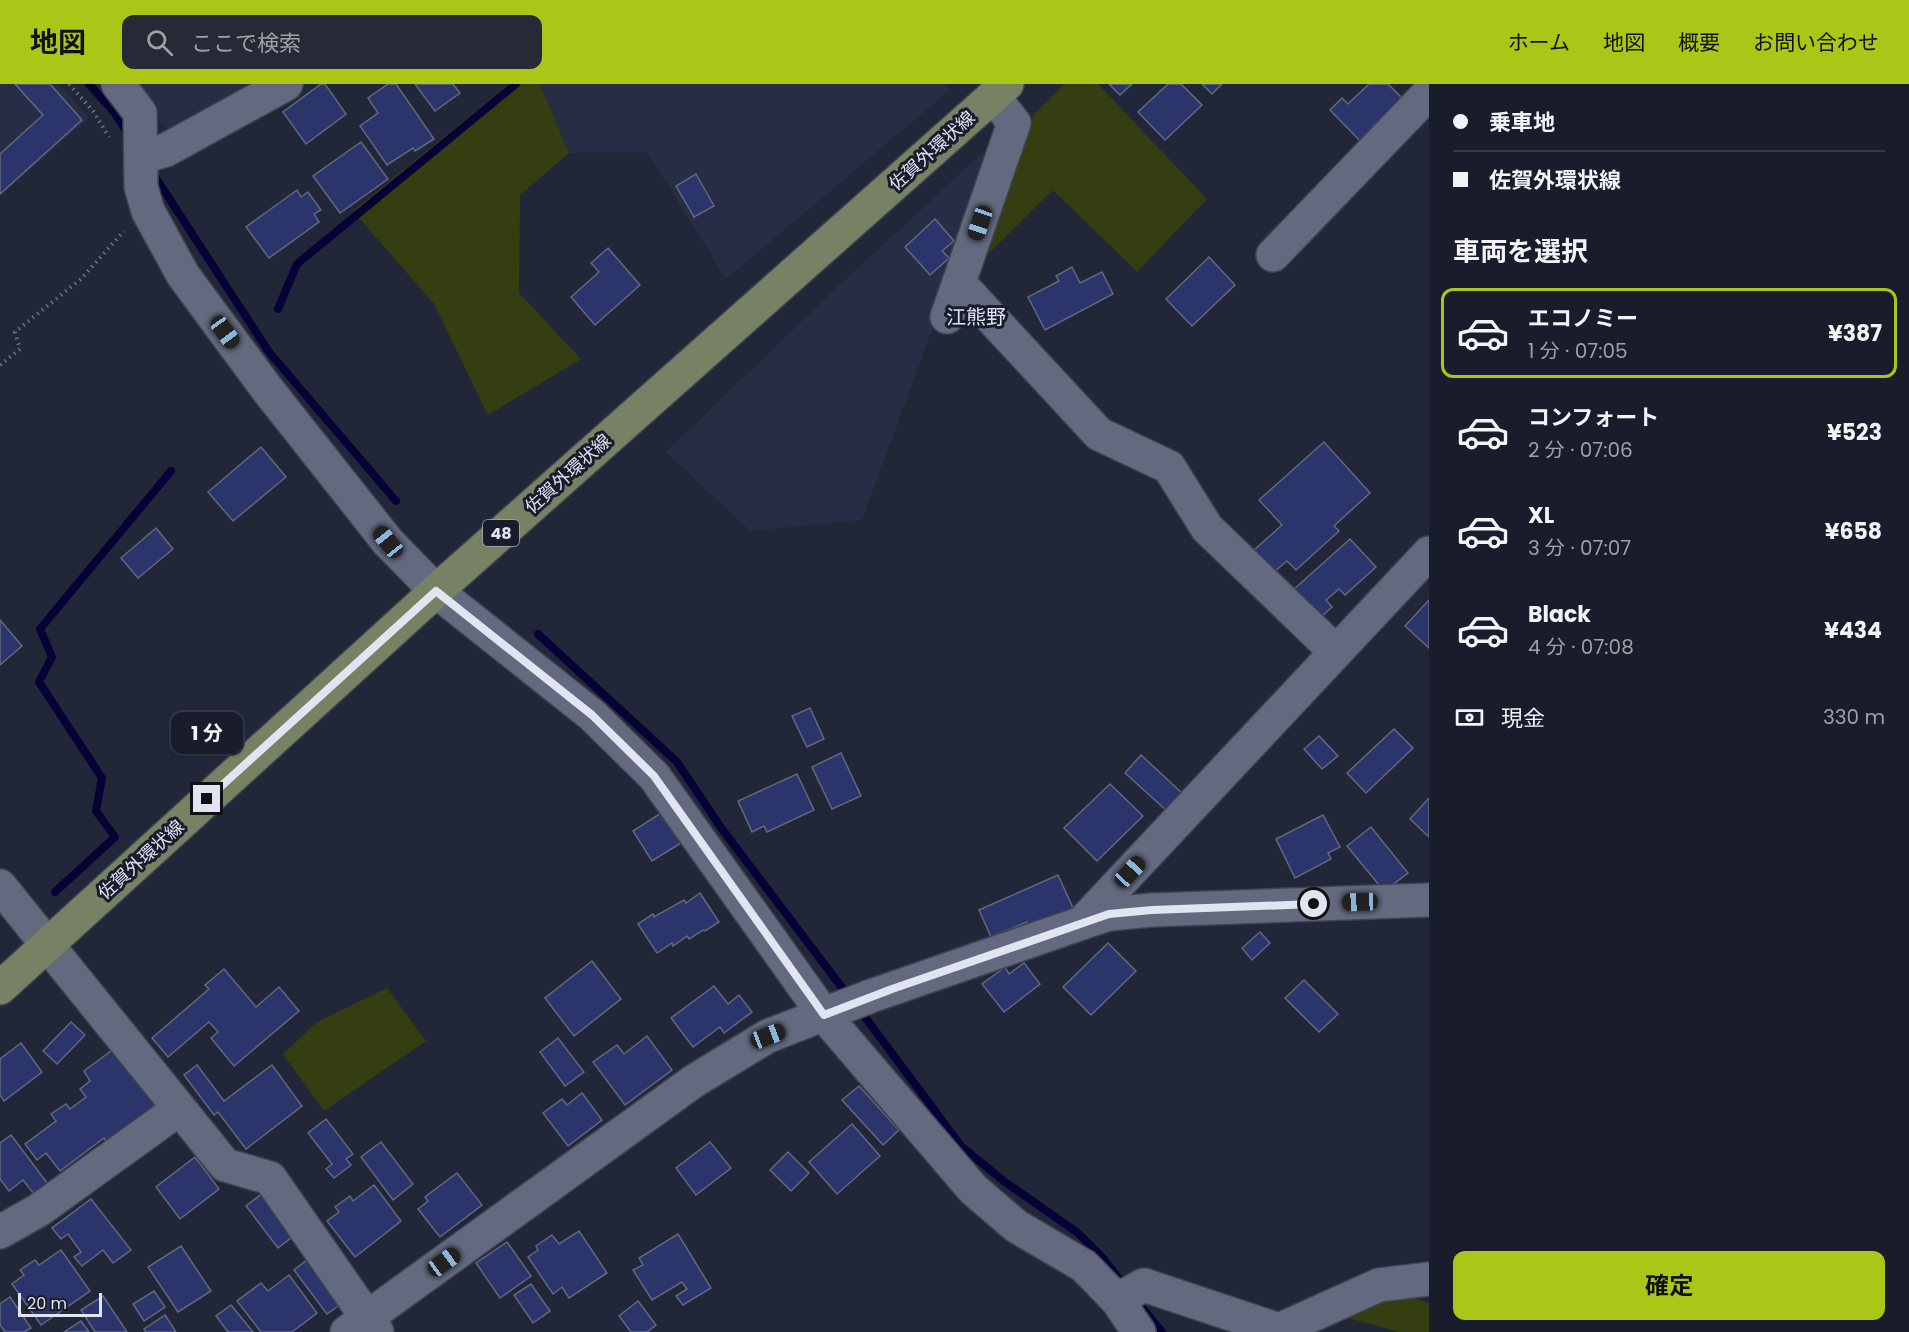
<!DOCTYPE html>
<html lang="ja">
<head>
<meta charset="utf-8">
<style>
  body { margin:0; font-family:Poppins,"Noto Sans JP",sans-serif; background:#262936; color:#f1f3f6; height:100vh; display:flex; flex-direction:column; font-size:22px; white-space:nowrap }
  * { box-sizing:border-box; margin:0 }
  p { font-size:20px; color:#9fa1a8 }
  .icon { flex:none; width:33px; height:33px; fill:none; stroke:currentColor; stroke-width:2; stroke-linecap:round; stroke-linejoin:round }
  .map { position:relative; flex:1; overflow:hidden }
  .panel { display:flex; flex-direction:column; background:#191c2a; width:480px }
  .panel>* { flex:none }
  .hud { display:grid; align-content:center; height:132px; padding:0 24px; background:#191c2a }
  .scale { position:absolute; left:18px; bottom:15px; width:84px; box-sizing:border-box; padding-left:6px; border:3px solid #e1e5f1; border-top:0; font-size:16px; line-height:21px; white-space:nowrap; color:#e1e5f1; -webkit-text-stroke:4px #181c2d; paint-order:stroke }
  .end { position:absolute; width:27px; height:27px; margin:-14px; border:8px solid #e1e5f1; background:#111; box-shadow:0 0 0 3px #111 }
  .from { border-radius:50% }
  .bubble { position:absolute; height:42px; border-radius:12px; background:#191c2a; box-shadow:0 2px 4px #0004,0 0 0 2px #373a47; font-size:20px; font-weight:700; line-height:42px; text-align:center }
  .car { position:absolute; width:18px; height:36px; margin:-18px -9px; border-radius:8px; box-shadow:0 0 4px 2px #0007; background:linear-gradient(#222 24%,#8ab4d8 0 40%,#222 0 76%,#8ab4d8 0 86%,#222 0) }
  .hud b { display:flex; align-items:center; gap:21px; height:57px; font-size:22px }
  .hud b+b { border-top:2px solid #373a47 }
  .hud i { width:15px; height:15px; background:#f1f3f6 }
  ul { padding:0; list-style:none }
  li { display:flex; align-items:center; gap:18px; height:90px; margin:0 12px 9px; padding:0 12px; border:3px solid transparent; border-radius:12px }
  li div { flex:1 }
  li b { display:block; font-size:22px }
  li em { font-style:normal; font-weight:700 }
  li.active { border-color:#aac718 }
  li>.icon { width:54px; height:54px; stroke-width:1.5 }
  h2 { padding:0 24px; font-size:27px; line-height:72px }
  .pay { display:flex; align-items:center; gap:15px; height:66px; padding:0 24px; font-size:22px }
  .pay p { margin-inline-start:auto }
  .cta { display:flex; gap:12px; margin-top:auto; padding:12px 24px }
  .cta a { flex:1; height:69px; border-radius:12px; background:#aac718; color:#111; font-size:24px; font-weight:700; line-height:69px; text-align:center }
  header { display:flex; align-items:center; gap:36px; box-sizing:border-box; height:84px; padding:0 30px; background:#aac718; color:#111 }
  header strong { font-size:28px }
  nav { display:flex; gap:33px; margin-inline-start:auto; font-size:21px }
  .search { width:420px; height:54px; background:#262936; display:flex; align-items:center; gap:15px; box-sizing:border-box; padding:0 21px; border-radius:12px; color:#9fa1a8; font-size:22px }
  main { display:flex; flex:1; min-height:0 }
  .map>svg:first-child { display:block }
  .built { fill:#272d45 }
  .green { fill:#353e11 }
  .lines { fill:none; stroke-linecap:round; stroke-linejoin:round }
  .stream { stroke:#060235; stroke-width:8 }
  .building { fill:#2b356c; stroke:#62687d; stroke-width:1.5 }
  .minor-casing { stroke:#3e4251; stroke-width:36 }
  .major-casing { stroke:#3e4251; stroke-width:36 }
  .path { stroke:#6e7382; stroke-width:4; stroke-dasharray:1.5 4.5; stroke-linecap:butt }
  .minor { stroke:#63697e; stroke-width:33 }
  .major { stroke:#778264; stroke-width:33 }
  .route { stroke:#e1e5f1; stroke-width:8 }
  .labels { text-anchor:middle; stroke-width:6; stroke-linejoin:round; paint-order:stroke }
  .shield { fill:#181c2d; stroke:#a5a9b6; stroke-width:1.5 }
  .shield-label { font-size:16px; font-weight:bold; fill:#e1e5f1 }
  .street-label { font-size:18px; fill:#e1e5f1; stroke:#181c2d }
  .neighbourhood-label { font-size:20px; fill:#e1e5f1; stroke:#181c2d }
</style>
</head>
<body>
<header>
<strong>地図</strong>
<div class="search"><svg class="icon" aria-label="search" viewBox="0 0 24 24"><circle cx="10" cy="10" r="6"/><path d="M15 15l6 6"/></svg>ここで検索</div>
<nav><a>ホーム</a><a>地図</a><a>概要</a><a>お問い合わせ</a></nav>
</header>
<main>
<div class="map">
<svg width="1429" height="1248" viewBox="0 0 1429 1248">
  <rect width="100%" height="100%" fill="#212638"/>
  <!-- built -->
  <g class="built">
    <polygon points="0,0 60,0 89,34 0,112"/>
    <polygon points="132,0 255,0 172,52"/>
    <polygon points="540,0 944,0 950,6 726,195 648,69 569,69"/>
    <polygon points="1005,48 862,436 750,447 666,368 833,207"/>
  </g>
  <!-- green -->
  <g class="green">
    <polygon points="509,0 540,0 569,69 520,111 519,209 581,275 488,331 434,220 353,127"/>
    <polygon points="1065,0 1098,0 1207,115 1137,188 1053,106 974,184 1033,31"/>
    <polygon points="387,904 426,957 324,1027 283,970 317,938"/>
    <polygon points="1392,1206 1429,1219 1429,1248 1400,1248 1340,1232"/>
  </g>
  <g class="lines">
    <!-- stream -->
    <g class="stream">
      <polyline points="89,0 114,28 129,51"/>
      <polyline points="152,88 269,268 396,417"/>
      <polyline points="278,225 297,180 516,0"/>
      <polyline points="538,550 677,678 722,745 849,913"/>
      <polyline points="55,808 115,753 96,727 102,694 39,598 52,573 40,545 171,387"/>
      <polyline points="859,925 961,1062 1005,1098 1078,1149 1102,1173 1124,1201"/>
      <polyline points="1136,1216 1162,1248"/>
    </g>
  </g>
  <!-- building -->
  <g class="building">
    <polygon points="15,0 50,0 82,36 0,110 0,70 43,31"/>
    <polygon points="321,0 325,0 346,30 306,60 283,28"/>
    <polygon points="388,0 396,0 434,55 415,67 413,64 387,81 360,42 378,29 368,14"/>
    <polygon points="415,0 453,0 460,9 435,27"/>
    <polygon points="1109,0 1132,0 1120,11"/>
    <polygon points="1168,0 1181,0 1202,21 1165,56 1138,28"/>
    <polygon points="1202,0 1222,0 1212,10"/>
    <polygon points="1369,0 1388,0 1407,19 1364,61 1330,26 1342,14 1348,20"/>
    <polygon points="361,58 388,95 340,129 313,92"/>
    <polygon points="696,90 714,122 694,133 676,102"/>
    <polygon points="297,106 301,113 308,108 321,126 314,130 319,138 269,174 246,143"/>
    <polygon points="935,135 954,157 942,167 949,174 930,191 905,163"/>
    <polygon points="608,164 640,201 595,241 571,213 599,188 591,179"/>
    <polygon points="1209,173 1235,201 1192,242 1166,215"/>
    <polygon points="1072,183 1080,199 1102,188 1113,210 1045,246 1028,213 1059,197 1056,192"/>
    <polygon points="1324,358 1370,409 1334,442 1339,447 1296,486 1287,477 1274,488 1254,466 1282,441 1259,416"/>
    <polygon points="261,363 286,393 233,437 208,408"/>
    <polygon points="156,444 173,465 138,494 121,474"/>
    <polygon points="1350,455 1376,483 1345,511 1339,505 1326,516 1332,523 1319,535 1293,506"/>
    <polygon points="1429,516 1429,564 1405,542"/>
    <polygon points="0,536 22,562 0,581"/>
    <polygon points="810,624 824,655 807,663 792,632"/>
    <polygon points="1394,645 1413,664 1366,709 1347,689"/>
    <polygon points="1319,652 1338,672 1322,685 1304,665"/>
    <polygon points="841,669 861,712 832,725 812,683"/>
    <polygon points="1141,671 1183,710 1167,727 1125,689"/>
    <polygon points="797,690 814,726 767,748 764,742 752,748 738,717"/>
    <polygon points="1110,700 1143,732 1097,777 1064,744"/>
    <polygon points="1429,714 1429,753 1410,735"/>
    <polygon points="661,729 681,759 652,777 633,747"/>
    <polygon points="1323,731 1340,763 1328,769 1331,775 1295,794 1276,755"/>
    <polygon points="1371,743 1408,789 1384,807 1347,762"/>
    <polygon points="1058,791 1073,824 1029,844 1027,838 991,853 979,826"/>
    <polygon points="700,809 719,838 705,847 703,846 689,855 687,852 673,862 672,859 657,869 638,840 653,830 654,833 684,816 686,819"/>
    <polygon points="1260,848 1270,859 1252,876 1242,864"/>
    <polygon points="1108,859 1136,887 1091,931 1063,903"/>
    <polygon points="592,877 621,915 574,952 545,914"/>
    <polygon points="1024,879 1040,900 1004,928 982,900 1005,883 1009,890"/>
    <polygon points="224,885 256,923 279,903 299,927 234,982 211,954 218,948 209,938 168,973 152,954 209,905 205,901"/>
    <polygon points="1304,896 1338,930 1319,948 1285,914"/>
    <polygon points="714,902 728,920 739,911 752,928 724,949 720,943 693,963 671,934"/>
    <polygon points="71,938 85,951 57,980 43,967"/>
    <polygon points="647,952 672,986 625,1021 593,978 617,961 624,970"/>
    <polygon points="558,954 584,988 565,1002 540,968"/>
    <polygon points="21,959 42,988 4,1017 0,1011 0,975"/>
    <polygon points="115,964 158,1020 107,1058 104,1054 60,1087 46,1069 37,1076 25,1060 56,1037 51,1030 66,1020 70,1025 86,1013 80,1005 90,997 84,987"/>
    <polygon points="197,981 224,1017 272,981 302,1022 246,1065 218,1028 214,1031 184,991"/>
    <polygon points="859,1002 899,1046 883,1061 842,1016"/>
    <polygon points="582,1009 602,1036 568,1062 543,1029 562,1015 567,1021"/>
    <polygon points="326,1035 353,1070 346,1075 351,1081 334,1094 326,1085 332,1080 308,1049"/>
    <polygon points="852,1040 880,1072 837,1110 809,1078"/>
    <polygon points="11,1051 48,1100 34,1110 23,1096 9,1107 0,1095 0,1059"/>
    <polygon points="381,1058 413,1100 393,1116 361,1073"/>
    <polygon points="710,1058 731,1084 696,1111 676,1084"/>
    <polygon points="788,1068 809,1089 791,1107 770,1086"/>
    <polygon points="195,1073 219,1105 180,1135 156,1103"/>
    <polygon points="457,1089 482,1121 440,1153 418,1125 428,1117 425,1113"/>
    <polygon points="374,1101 401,1137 355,1173 327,1137 339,1128 335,1123 350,1112 353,1117"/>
    <polygon points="264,1108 296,1150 278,1164 246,1122"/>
    <polygon points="91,1115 131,1166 113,1179 103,1166 82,1182 74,1173 81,1168 68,1150 61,1155 52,1144"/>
    <polygon points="579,1147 607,1189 569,1214 562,1203 553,1210 528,1173 538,1166 536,1162 552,1151 559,1160"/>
    <polygon points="678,1150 711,1204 683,1221 676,1212 687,1205 682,1198 652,1216 633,1186 643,1181 639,1174"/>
    <polygon points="507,1158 531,1192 500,1214 476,1179"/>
    <polygon points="181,1162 211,1207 178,1228 148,1183"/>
    <polygon points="61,1166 90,1207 41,1241 12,1200 24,1191 20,1186 35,1176 39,1181"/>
    <polygon points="311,1173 345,1217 327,1230 294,1186"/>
    <polygon points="289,1191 317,1229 292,1248 261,1248 237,1217 261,1199 268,1207"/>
    <polygon points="531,1200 550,1227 533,1239 514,1211"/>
    <polygon points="154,1207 165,1223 144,1237 133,1220"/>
    <polygon points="103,1212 127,1248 95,1248 81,1226"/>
    <polygon points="10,1213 31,1244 24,1248 5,1248 0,1241 0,1220"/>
    <polygon points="638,1217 656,1241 647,1248 631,1248 619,1232"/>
    <polygon points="231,1221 253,1248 228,1248 216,1232"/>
    <polygon points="165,1231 176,1248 146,1248 144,1245"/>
    <polygon points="81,1237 89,1248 64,1248"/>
  </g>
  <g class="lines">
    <defs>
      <g id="minor">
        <polyline points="118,0 140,29 141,103 148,127 183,191 267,305 388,458 436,507 592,631 654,692 824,931 973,1105 1016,1142 1084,1182 1117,1216 1139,1248"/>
        <polyline points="141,73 166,66 286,0"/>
        <polyline points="1273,171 1429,9"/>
        <polyline points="959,199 1099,350 1169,383 1207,444 1336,568"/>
        <polyline points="947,233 1014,39 993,12"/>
        <polyline points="0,802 225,1081 270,1094 377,1248"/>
        <polyline points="1082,839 1429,469"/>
        <polyline points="0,1148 39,1126 179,1025"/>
        <polyline points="1117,1216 1144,1201 1279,1246 1379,1201 1429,1195"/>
        <polyline points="347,1248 694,997 768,952 871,912 1082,839 1109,830 1152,826 1429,816"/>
      </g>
      <polyline id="major" points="0,904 436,507 1007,0"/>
    </defs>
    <!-- minor casing -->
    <use href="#minor" class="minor-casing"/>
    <!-- major casing -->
    <use href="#major" class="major-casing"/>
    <!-- path -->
    <g class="path">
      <polyline points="69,0 93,27 109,53"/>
      <polyline points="0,281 20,265 15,248 81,195 124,147"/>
    </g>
    <!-- minor -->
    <use href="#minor" class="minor"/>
    <!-- major -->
    <use href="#major" class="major"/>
  </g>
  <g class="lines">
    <!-- route -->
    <polyline class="route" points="207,715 436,507 592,631 654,692 824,931 892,905 1109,830 1152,826 1314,820"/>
  </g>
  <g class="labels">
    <!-- shield labels -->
    <rect class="shield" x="483" y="436" width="36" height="26" rx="4.5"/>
    <g class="shield-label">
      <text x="501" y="455">48</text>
    </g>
    <!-- street labels -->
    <g class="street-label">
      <text transform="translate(932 67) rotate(-42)" y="6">佐賀外環状線</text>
      <text transform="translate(568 390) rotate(-42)" y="6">佐賀外環状線</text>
      <text transform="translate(141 776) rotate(-42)" y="6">佐賀外環状線</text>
    </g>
    <!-- neighbourhood labels -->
    <g class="neighbourhood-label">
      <text x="976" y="240">江熊野</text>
    </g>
  </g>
</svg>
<div class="scale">20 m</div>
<i class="end from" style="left:1314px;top:820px"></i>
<i class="end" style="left:207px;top:715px"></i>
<div class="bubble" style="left:171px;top:628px;width:72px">1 分</div>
<i class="car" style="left:980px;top:139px;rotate:199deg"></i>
<i class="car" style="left:225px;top:248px;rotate:144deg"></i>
<i class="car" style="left:388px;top:458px;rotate:321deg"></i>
<i class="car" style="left:1130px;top:788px;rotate:43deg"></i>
<i class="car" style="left:1360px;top:818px;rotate:268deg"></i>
<i class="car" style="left:768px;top:952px;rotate:69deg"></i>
<i class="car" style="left:444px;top:1178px;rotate:54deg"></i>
</div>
<section class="panel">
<div class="hud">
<b><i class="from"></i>乗車地</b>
<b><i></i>佐賀外環状線</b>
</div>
<h2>車両を選択</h2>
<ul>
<li class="active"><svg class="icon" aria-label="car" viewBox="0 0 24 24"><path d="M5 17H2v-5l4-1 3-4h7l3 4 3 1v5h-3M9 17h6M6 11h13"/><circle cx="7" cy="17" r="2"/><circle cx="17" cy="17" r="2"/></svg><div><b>エコノミー</b><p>1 分 · 07:05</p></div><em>¥387</em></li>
<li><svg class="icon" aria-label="car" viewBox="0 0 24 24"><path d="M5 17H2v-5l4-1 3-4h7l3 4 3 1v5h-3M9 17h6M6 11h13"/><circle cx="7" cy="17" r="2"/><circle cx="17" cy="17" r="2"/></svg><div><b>コンフォート</b><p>2 分 · 07:06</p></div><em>¥523</em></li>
<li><svg class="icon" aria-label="car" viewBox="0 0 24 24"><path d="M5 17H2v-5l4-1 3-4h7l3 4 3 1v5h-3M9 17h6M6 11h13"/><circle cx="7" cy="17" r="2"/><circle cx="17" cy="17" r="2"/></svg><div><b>XL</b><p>3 分 · 07:07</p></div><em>¥658</em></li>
<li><svg class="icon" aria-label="car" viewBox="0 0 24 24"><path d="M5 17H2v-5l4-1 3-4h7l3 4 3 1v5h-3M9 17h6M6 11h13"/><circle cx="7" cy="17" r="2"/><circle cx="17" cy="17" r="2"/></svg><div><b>Black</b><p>4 分 · 07:08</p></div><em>¥434</em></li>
</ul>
<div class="pay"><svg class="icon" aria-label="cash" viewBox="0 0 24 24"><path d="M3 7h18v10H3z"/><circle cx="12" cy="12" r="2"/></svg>現金<p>330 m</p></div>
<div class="cta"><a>確定</a></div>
</section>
</main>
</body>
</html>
